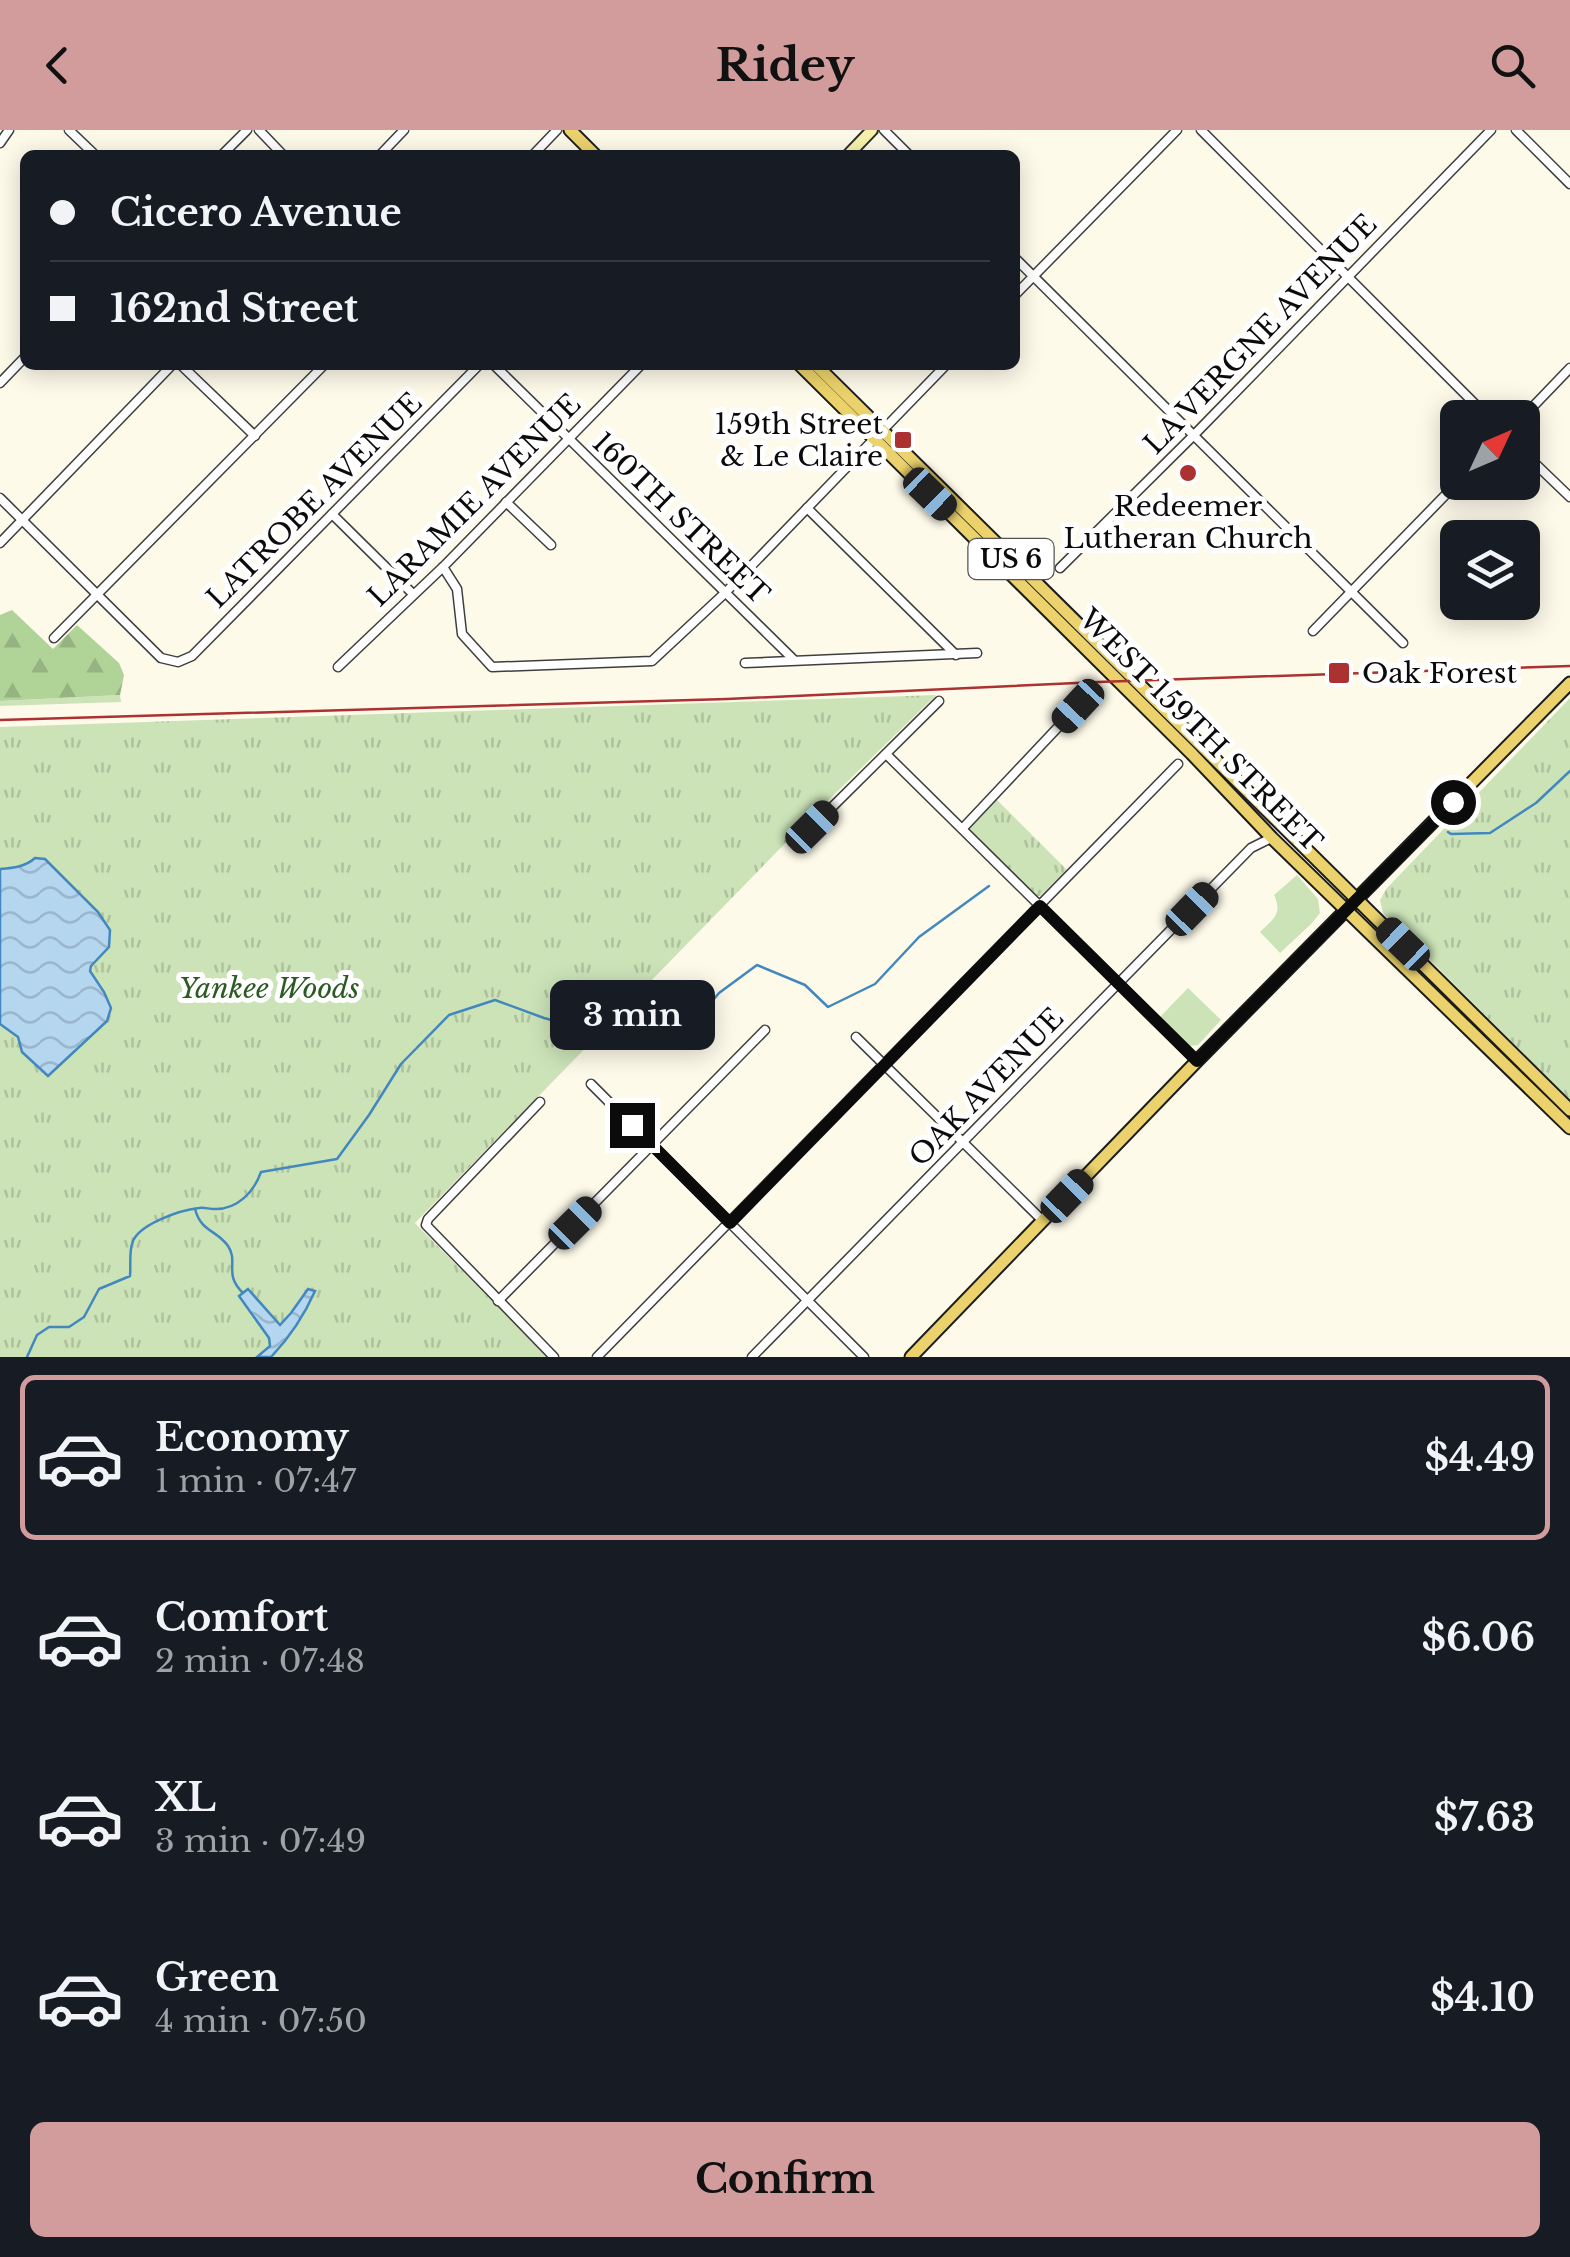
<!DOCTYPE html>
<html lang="en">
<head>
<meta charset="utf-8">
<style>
  body { margin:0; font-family:"Libre Baskerville",serif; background:#242831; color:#f1f3f6; height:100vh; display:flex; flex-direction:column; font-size:38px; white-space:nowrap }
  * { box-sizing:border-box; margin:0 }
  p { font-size:32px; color:#9ea1a6 }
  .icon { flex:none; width:55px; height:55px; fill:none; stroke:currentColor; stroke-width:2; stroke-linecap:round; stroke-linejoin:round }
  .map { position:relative; height:1227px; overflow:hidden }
  .details { display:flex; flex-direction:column; background:#171b24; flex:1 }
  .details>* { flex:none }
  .banner { position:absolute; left:20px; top:20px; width:1000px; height:220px; border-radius:15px; box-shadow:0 5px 25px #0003; display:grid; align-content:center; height:220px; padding:0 30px; background:#171b24 }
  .needle { width:65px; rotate:46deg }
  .tools { position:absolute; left:1440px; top:270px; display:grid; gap:20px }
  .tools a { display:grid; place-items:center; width:100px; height:100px; border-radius:15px; background:#171b24; box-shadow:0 5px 25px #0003; font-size:50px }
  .end { position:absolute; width:45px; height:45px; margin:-22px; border:12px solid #0b0b0b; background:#fff; box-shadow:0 0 0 5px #fff }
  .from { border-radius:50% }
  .bubble { position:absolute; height:70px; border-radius:15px; background:#171b24; box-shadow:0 5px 25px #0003; font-size:32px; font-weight:800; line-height:70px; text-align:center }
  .car { position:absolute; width:30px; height:60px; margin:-30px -15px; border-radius:12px; box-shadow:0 0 8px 2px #0007; background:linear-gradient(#222 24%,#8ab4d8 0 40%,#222 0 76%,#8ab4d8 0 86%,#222 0) }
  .banner b { display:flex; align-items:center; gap:35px; height:95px; font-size:38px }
  .banner b+b { border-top:2px solid #363941 }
  .banner i { width:25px; height:25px; background:#f1f3f6 }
  ul { padding:18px 0 0; list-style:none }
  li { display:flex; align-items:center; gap:30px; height:165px; margin:0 20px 15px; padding:0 10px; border:5px solid transparent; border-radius:15px }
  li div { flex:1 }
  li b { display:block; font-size:38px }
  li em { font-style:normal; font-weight:800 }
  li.current { border-color:#d29c9d }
  li>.icon { width:90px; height:90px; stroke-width:1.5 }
  .button { display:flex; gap:20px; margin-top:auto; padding:20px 30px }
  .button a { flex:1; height:115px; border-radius:15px; background:#d29c9d; color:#111; font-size:40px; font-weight:800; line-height:115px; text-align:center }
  header { display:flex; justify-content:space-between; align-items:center; height:130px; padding:0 30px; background:#d29c9d; color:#111; font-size:45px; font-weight:800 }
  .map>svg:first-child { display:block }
  .grass { fill:#cce3b8 }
  .forest { fill:url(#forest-firs) }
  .park { fill:url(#park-tufts) }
  .water { fill:url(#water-waves); stroke:#4288bf; stroke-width:2.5 }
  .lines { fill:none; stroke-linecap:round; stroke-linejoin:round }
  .stream { stroke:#4288bf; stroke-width:2.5 }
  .street-casing { stroke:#3e3e3e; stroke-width:11 }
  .secondary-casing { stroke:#2d2d2d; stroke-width:14 }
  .primary-casing { stroke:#1c1c1c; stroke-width:15 }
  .street { stroke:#fff; stroke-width:8 }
  .secondary { stroke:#f7f2ab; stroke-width:10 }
  .primary { stroke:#ebd26c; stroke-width:11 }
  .rail { stroke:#ac3131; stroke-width:2.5 }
  .route { stroke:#0b0b0b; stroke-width:12 }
  .poi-dot { fill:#ac3131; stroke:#fff; stroke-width:4 }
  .labels { text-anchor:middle; stroke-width:10; stroke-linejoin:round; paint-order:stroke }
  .shield { fill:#fff; stroke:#545454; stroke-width:2.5 }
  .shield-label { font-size:25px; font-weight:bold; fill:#0b0b0b }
  .street-label { font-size:28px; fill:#0b0b0b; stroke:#fff }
  .poi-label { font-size:28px; fill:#0b0b0b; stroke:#fff; text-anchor:end }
  .park-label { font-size:28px; font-style:italic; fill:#2b5b22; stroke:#fff }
</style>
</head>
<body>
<header><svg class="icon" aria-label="back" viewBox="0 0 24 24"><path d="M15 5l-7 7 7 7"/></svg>Ridey<svg class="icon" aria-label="search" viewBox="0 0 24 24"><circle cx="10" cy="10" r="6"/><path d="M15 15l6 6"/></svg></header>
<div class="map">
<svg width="1570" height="1227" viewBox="0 0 1570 1227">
  <defs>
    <pattern id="forest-firs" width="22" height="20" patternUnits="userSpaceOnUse" patternTransform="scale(2.5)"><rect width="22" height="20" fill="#b0d398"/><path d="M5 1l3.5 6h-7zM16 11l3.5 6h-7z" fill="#96b482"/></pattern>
    <pattern id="park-tufts" width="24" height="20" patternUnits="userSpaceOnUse" patternTransform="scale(2.5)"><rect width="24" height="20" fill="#cce3b8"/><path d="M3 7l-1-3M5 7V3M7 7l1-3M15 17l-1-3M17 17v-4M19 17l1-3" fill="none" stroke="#aec19d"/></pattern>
    <pattern id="water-waves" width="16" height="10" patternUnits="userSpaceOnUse" patternTransform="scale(2.5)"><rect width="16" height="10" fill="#b4d6ef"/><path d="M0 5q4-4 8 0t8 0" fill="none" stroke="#99b6cc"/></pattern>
  </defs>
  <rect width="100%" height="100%" fill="#fdfaea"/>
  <!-- grass -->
  <g class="grass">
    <polygon points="120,565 121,572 0,576 0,571"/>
    <path d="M1297,745L1318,769L1320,783L1311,794L1280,823L1260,802C1273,789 1283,784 1274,765Z"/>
    <polygon points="1188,858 1221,890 1198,915 1190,916 1160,887"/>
  </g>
  <!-- forest -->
  <polygon class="forest" points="12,480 53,519 77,495 119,533 124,545 120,565 0,571 0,485"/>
  <!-- park -->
  <g class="park">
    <polygon points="936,565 800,698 415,1093 547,1227 0,1227 0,597"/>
    <polygon points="1570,568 1570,970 1383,783 1380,770 1387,758"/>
    <polygon points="994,667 1067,740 1040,766 1037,766 971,702 969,695"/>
  </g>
  <!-- water -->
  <g class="water">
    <path d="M35,728L45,729L98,782L110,800L109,817L91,836L90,841L104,862L111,878L107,891L48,946L22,922L18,907L0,894V739C13,738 25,737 35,728Z"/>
    <path d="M248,1159L280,1195L291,1183L308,1159L315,1161C304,1186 290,1207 271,1227H257L270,1216L269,1208L239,1166Z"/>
  </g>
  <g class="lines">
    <!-- stream -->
    <g class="stream">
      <polyline points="1448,702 1451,704 1490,703 1536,673 1570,641"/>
      <path d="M195,1079C201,1102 217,1100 228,1116C239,1132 223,1144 243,1163"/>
      <path d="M27,1227L37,1205L49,1197H69L84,1187L99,1159L130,1146C131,1136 129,1124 132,1114C136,1095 180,1080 199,1078C204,1077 209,1079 214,1079C237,1080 254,1062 261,1042L337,1029L369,985L401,934L449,885L495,870L544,888L639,913H677L719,863L757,835L805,855L828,877L875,854L919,807L989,756"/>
    </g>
    <defs>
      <g id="street">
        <polyline points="69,0 93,23"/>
        <polyline points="259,0 283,25"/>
        <polyline points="884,0 909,25"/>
        <polyline points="1201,0 1489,288"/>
        <polyline points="1516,0 1570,54"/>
        <polyline points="0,13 9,0"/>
        <polyline points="222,25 247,0"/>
        <polyline points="380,25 404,0"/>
        <polyline points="533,25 557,0"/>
        <polyline points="1015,128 1403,513"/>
        <polyline points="1015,165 1177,0"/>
        <polyline points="181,235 255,306"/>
        <polyline points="494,235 794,530"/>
        <polyline points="0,253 25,227"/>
        <polyline points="1522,288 1570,238"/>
        <polyline points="882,301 946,235"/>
        <polyline points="1522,321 1570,367"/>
        <polyline points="0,368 161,528 178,532 192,526 479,235"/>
        <polyline points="506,372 551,415"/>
        <polyline points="807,378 956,525"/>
        <polyline points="332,384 413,464"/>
        <polyline points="0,413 172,235"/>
        <polyline points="443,437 457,459 462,504 492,537 652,531 725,463 874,309"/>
        <polyline points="1060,438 1194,305 1491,0"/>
        <polyline points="1313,501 1458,352"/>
        <polyline points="54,508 324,235"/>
        <polyline points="745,533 977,523"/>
        <polyline points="338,537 443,437 641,235"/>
        <polyline points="886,624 1197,931"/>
        <polyline points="812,697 939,571"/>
        <polyline points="963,698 1078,576"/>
        <polyline points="856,907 1043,1091"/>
        <polyline points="591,954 864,1227"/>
        <polyline points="540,972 428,1089 426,1095 554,1227"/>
        <polyline points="498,1171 765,900"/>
        <polyline points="597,1227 1178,634"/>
        <polyline points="752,1227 1251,718 1271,708"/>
      </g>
      <polyline id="secondary" points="848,25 872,0"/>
      <g id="primary">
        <polyline points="570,0 595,25"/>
        <polyline points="800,235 1192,624 1272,708 1570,998"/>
        <polyline points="816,235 1570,980"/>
        <polyline points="911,1227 1197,931 1570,553"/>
      </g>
    </defs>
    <!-- street casing -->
    <use href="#street" class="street-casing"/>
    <!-- secondary casing -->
    <use href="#secondary" class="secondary-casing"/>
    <!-- primary casing -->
    <use href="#primary" class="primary-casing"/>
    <!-- street -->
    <use href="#street" class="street"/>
    <!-- secondary -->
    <use href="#secondary" class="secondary"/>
    <!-- primary -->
    <use href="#primary" class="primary"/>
    <!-- rail -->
    <polyline class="rail" points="0,590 727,569 1098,552 1570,536"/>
  </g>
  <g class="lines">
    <!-- route -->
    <polyline class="route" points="632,995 730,1093 1040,776 1197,931 1453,672"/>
  </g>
  <!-- markers -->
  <g class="poi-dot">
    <rect x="893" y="300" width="20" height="20" rx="5"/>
    <circle cx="1188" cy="343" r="10"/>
    <rect x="1327" y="531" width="24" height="24" rx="5"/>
  </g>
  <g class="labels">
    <!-- shield labels -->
    <rect class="shield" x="968.5" y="409" width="85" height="40" rx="8"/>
    <g class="shield-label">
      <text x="1011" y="438">US 6</text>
    </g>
    <!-- street labels -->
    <g class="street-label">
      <text transform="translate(1260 204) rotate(-46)" y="10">LA VERGNE AVENUE</text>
      <text transform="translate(314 370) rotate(-45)" y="10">LATROBE AVENUE</text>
      <text transform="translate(474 370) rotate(-45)" y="10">LARAMIE AVENUE</text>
      <text transform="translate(681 388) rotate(44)" y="10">160TH STREET</text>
      <text transform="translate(1201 600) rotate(45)" y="10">WEST 159TH STREET</text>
      <text transform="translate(986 957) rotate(-46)" y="10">OAK AVENUE</text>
    </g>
    <!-- poi labels -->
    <g class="poi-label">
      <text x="883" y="304">159th Street<tspan x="883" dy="32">&amp; Le Claire</tspan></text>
      <text x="1188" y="386" text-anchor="middle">Redeemer<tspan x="1188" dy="32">Lutheran Church</tspan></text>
      <text x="1362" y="553" text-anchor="start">Oak Forest</text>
    </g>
    <!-- park labels -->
    <g class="park-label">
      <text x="269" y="868">Yankee Woods</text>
    </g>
  </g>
</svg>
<div class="tools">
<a><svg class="needle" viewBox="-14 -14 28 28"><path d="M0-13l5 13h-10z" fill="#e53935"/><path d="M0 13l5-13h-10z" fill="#9ea1a6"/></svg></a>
<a><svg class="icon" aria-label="layers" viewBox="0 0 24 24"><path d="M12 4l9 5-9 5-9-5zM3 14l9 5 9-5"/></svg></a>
</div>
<i class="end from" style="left:1453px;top:672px"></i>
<i class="end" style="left:632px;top:995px"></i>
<div class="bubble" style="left:550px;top:850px;width:165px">3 min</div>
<i class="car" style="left:930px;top:364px;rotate:134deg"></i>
<i class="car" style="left:1078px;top:576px;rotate:223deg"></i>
<i class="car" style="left:812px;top:697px;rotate:45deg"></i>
<i class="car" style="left:1192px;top:779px;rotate:44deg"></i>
<i class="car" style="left:1403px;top:814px;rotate:314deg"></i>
<i class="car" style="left:1067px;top:1066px;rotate:44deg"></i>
<i class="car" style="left:575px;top:1093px;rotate:45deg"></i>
<div class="banner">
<b><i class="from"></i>Cicero Avenue</b>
<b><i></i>162nd Street</b>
</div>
</div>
<section class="details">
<ul>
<li class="current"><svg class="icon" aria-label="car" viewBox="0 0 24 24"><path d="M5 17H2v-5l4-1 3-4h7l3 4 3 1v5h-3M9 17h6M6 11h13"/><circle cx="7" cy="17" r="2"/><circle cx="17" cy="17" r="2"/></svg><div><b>Economy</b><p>1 min · 07:47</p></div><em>$4.49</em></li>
<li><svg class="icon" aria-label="car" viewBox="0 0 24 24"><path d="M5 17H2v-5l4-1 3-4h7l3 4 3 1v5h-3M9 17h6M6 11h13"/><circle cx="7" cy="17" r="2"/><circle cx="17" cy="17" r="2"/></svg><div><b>Comfort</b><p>2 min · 07:48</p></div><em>$6.06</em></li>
<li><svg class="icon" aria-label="car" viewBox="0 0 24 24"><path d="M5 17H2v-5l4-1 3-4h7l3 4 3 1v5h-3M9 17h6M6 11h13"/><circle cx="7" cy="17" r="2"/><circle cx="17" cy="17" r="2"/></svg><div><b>XL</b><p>3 min · 07:49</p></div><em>$7.63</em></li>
<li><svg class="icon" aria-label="car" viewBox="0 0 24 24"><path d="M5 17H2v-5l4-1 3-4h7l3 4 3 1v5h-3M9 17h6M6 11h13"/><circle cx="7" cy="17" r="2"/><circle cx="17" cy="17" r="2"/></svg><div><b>Green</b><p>4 min · 07:50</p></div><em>$4.10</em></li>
</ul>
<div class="button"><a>Confirm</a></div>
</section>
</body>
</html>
